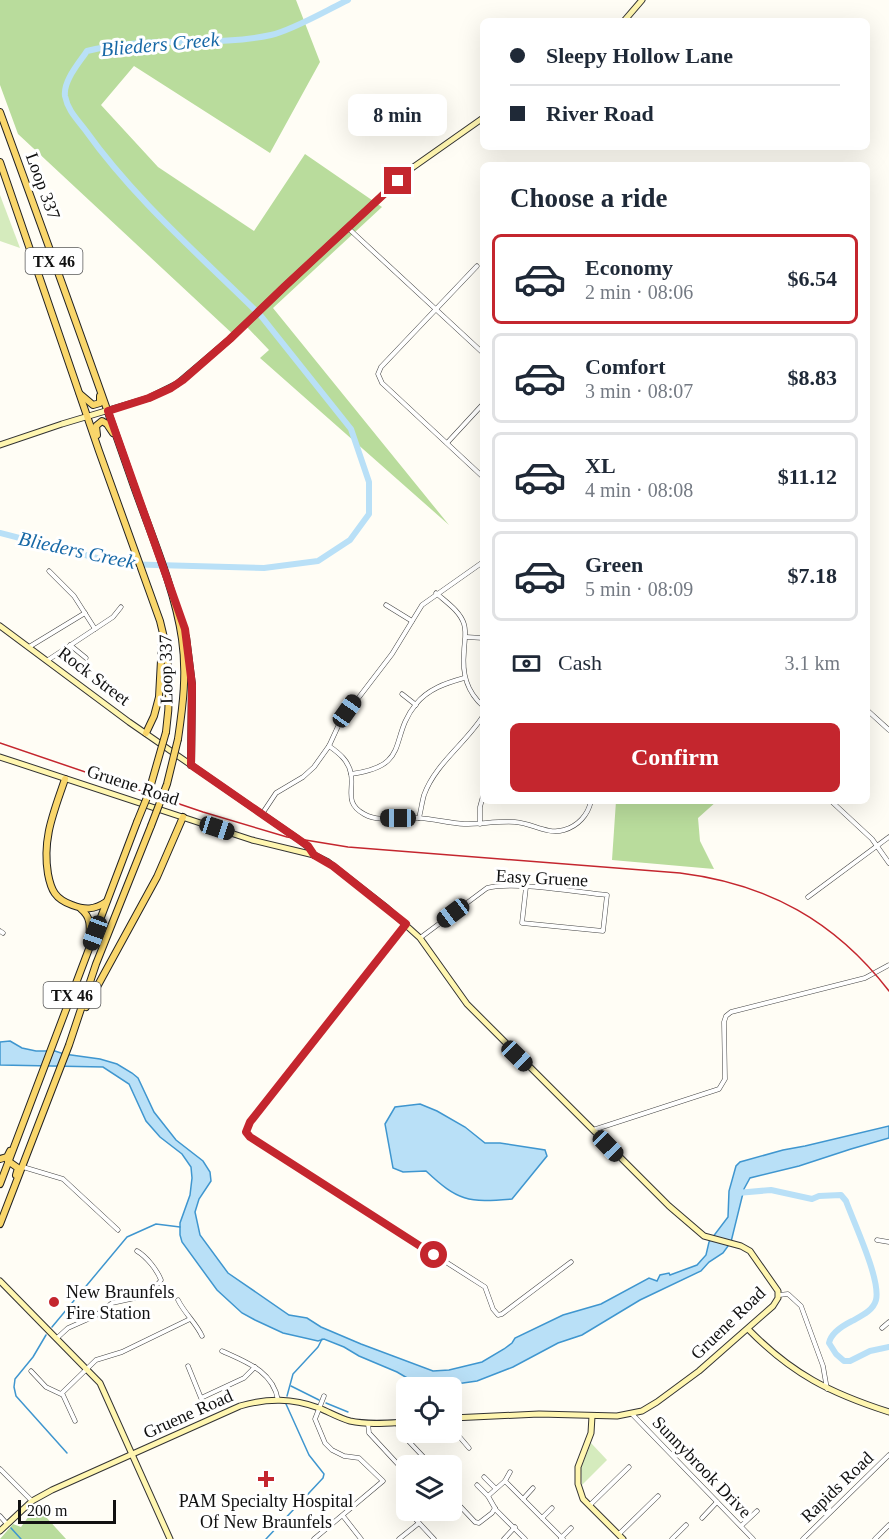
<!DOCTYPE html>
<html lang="en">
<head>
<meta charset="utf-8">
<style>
  body { margin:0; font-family:Georgia,serif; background:#f2f2f3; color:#1f2937; height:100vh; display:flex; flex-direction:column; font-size:22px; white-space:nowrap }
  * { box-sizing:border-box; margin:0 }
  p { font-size:20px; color:#747a83 }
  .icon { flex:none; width:33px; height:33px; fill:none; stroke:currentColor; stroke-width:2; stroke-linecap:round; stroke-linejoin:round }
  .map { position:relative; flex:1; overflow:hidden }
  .drawer { position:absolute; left:480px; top:162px; width:390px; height:642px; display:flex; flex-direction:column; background:#fff; border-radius:9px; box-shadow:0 6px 24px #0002 }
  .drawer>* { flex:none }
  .banner { position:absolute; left:480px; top:18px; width:390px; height:132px; border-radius:9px; box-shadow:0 6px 24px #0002; display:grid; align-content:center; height:132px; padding:0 30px; background:#fff }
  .controls { position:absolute; left:396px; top:1377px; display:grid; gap:12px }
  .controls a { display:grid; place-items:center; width:66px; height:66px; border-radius:9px; background:#fff; box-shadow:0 6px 24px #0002; font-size:30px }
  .scale { position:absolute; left:18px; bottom:15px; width:98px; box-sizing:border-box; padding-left:6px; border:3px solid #111; border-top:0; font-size:16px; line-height:21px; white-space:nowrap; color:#111; -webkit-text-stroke:4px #fff; paint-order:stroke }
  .end { position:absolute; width:27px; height:27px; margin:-14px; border:8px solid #c4262e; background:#fff; box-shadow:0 0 0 3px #fff }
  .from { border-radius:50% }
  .bubble { position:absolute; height:42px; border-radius:9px; background:#fff; box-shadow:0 6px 24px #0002; font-size:20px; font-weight:700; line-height:42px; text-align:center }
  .car { position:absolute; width:18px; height:36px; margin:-18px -9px; border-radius:8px; box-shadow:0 0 4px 2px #0007; background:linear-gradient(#222 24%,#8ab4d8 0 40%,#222 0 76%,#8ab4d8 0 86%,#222 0) }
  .banner b { display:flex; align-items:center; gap:21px; height:57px; font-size:22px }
  .banner b+b { border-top:2px solid #e0e1e3 }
  .banner i { width:15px; height:15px; background:#1f2937 }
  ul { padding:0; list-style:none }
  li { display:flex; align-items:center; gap:18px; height:90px; margin:0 12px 9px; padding:0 18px; border:3px solid #e0e1e3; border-radius:9px }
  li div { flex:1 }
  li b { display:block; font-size:22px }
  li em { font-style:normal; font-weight:700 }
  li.on { border-color:#c4262e }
  li>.icon { width:54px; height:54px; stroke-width:1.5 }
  h2 { padding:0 30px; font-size:27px; line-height:72px }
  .pay { display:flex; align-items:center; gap:15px; height:66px; padding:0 30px; font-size:22px }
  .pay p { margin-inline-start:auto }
  .button { display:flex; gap:12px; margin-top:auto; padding:12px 30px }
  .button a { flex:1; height:69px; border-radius:9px; background:#c4262e; color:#fff; font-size:24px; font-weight:700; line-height:69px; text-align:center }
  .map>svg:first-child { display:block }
  .green { fill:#d5ebbd }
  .forest { fill:#b9dc9c }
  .water { fill:#b9e0f7; stroke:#3f96cf; stroke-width:1.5 }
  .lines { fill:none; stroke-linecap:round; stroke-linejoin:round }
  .stream { stroke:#3f96cf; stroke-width:1.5 }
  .river { stroke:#b9e0f7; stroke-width:6 }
  .street-casing { stroke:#444; stroke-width:5 }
  .secondary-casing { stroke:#333; stroke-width:7 }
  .primary-casing { stroke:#222; stroke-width:8 }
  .street { stroke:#fff; stroke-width:4 }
  .secondary { stroke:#fff6b0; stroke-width:5 }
  .primary { stroke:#f9d66b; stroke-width:6 }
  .rail { stroke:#c4262e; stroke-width:1.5 }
  .primary-bridge-casing { stroke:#222; stroke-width:8; stroke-linecap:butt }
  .primary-bridge { stroke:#f9d66b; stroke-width:6 }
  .route { stroke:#c4262e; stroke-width:8 }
  .poi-dot { fill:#c4262e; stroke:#fff; stroke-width:2 }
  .labels { text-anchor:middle; stroke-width:6; stroke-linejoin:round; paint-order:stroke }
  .shield { fill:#fff; stroke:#585858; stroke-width:1.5 }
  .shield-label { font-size:16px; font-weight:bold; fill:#111 }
  .street-label { font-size:18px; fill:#111; stroke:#fff }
  .poi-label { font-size:18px; fill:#111; stroke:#fff; text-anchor:start }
  .water-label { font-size:20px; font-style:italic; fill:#1768a6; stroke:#fff }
</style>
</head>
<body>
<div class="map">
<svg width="889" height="1539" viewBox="0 0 889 1539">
  <rect width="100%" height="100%" fill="#fffdf5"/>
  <!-- green -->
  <g class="green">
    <polygon points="0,195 20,248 0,241"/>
    <polygon points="591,1443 607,1460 582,1485 581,1468"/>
  </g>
  <!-- forest -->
  <g class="forest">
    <polygon points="0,0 296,0 320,62 270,153 134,66 101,105 158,167 254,231 305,154 382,207 273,308 449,525 260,358 269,350 247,327 236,337 18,134 0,85"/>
    <polygon points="616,801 717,801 698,818 700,841 714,869 612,860"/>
    <polygon points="36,1506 66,1539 0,1539 13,1524 21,1527"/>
  </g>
  <!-- water -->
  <g class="water">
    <polygon points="10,1041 22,1048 36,1051 55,1051 64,1054 100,1059 117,1064 132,1073 138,1078 154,1112 176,1140 203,1161 210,1172 211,1181 199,1199 195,1212 200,1235 228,1273 289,1315 307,1318 321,1327 361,1344 433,1371 449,1370 482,1362 504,1349 512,1343 515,1338 563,1315 601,1304 649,1278 657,1281 660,1275 669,1273 670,1275 697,1265 706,1255 709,1242 728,1217 729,1191 736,1166 740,1162 783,1150 805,1146 889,1126 889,1138 851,1149 799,1166 750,1178 744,1189 731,1242 723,1253 709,1262 701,1271 640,1300 582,1335 558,1343 513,1367 477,1381 449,1385 430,1386 414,1382 397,1372 359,1356 344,1347 324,1339 318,1341 283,1333 255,1320 242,1313 217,1290 182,1242 180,1235 180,1223 190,1195 192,1178 191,1167 182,1154 160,1137 146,1121 129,1084 103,1067 0,1065 0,1042"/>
    <path d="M420,1104L437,1111L465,1127L485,1143H500L545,1150L547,1156L512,1199C468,1203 458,1201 426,1171L403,1172L393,1168L385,1124L395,1107Z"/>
  </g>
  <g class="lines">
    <!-- stream -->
    <g class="stream">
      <polyline points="52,1327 127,1237 156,1224 180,1227"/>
      <polyline points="46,1335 33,1357 15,1379 14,1387 16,1396 67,1453"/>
      <polyline points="291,1386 319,1400"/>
      <polyline points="287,1396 293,1374 318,1347 322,1339"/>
      <polyline points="326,1403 348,1412"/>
      <polyline points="11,1528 21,1539"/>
      <polyline points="266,1539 323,1478 324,1474 309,1455 286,1404"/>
    </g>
    <!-- river -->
    <g class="river">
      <path d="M255,310C197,253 133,197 86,131C77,119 68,111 65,96C63,81 79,63 87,51C147,35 211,48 271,35C293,30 327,10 348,0"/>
      <polyline points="0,533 120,564 264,568 318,561 350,540 369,514 369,482 351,429 261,316"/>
      <path d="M737,1193L771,1190L812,1199L819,1196L841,1195L846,1201C854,1223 881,1280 876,1300C873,1311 861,1316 852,1321C844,1325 831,1333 829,1343L836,1354L844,1361H850L870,1351L889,1347"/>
    </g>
    <defs>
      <g id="street">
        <polyline points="348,228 483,353"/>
        <polyline points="477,266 381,367 378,374 382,383 483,477"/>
        <polyline points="447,443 483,404"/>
        <polyline points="49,571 74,596 95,629"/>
        <path d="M436,593C446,602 460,611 464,624C467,634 464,642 464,652C462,673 466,691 483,706"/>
        <polyline points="386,605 412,621"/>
        <polyline points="466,637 483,638"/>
        <polyline points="70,645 86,658"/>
        <polyline points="29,647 85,613"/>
        <polyline points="48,660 113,617 121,607"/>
        <polyline points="402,694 416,705"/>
        <polyline points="867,710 889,730"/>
        <path d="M329,746C339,753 349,761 351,774C354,790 344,803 364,814C379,823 402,817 419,818C434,819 449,823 464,824C481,824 498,821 515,822C532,823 547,835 564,830C578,826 588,815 591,801"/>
        <path d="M351,774C412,766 388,738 416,704C428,689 446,683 464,678"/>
        <polyline points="831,801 872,839 889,863"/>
        <polyline points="262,814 276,793 303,777 314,767 329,746 340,722 392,654 422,605 483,562"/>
        <path d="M419,818C421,810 422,802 424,795C435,764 466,743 483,716"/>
        <polyline points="480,824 480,807 483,796"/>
        <polyline points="808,897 889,837"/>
        <polyline points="406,924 250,1122 246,1132 250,1137 485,1287 493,1309 498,1315 502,1314 571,1262"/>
        <polyline points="0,931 3,933"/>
        <path d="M420,938L487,888C515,881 576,892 607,895L603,931L522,923L526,887"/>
        <polyline points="593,1130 719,1089 725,1079 724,1022 726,1016 731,1012 865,978 889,965"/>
        <polyline points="23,1167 63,1179 118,1230"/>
        <polyline points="877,1240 889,1242"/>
        <polyline points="779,1295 788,1294 801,1306 823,1366 827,1389"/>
        <path d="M178,1300C185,1314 196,1323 202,1336"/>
        <polyline points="882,1328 889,1322"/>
        <path d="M57,1338L68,1328L95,1316L112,1303L135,1298L159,1283L161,1280C157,1270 147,1257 137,1251"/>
        <path d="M222,1351C246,1362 273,1371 278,1400"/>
        <polyline points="188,1366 201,1398 244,1378 255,1367"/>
        <polyline points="31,1371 46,1387 63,1395 75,1421"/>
        <polyline points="62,1393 96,1360 122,1352 190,1319"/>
        <polyline points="632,1414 753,1539"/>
        <polyline points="397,1422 400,1432 432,1466"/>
        <polyline points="368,1423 369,1433 406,1473"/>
        <polyline points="452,1428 469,1448"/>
        <polyline points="0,1469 32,1501"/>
        <polyline points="510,1472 505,1481 563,1539"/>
        <polyline points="484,1477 495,1488"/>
        <polyline points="505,1481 488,1496 496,1510 525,1539"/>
        <polyline points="477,1485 488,1496"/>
        <polyline points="523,1499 533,1488"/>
        <polyline points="459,1505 475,1522 479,1523 492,1513 495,1508"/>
        <polyline points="590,1505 629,1467"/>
        <polyline points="407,1510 434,1539"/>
        <polyline points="0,1516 7,1524"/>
        <polyline points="343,1516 361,1539"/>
        <polyline points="542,1518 552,1508"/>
        <polyline points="702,1518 717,1502"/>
        <polyline points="741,1526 757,1511"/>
        <polyline points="619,1534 658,1496"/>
        <polyline points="561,1538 571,1528"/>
        <polyline points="314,1539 383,1481 359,1458 344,1456 332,1450 325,1443 315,1419 324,1396"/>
        <polyline points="399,1539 419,1523"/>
        <polyline points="504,1539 515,1527"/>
        <polyline points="672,1539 686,1525"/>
        <polyline points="803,1539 889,1455"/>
        <polyline points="875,1539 889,1525"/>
      </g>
      <g id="secondary">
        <polyline points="624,21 642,0"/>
        <polyline points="0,445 62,424 149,398 177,384 230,339 284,287 412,168 483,118"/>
        <polyline points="0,626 129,722 298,839 307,846 314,855"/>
        <polyline points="0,757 252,840 314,855 328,862 387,908 420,938 467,1004 669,1206 704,1236 741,1246 750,1251 778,1291 778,1298 773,1306 699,1371 657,1402 642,1411 617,1416 539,1414 452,1418"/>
        <polyline points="0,1281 100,1383 170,1539"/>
        <path d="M748,1329C792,1374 830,1393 889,1412"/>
        <polyline points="592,1416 591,1433 578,1467 578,1484 583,1499 623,1539"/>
        <path d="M0,1531L32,1501L52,1490L240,1406C268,1398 292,1398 319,1408C329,1412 339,1418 350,1421C368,1425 388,1423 406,1422"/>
      </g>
      <g id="primary">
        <path d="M0,112C44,233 88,354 130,475C148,528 174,584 182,639C187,673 183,705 178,739"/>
        <path d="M0,162L99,451L160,621C170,657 171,696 166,732"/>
        <polyline points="80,394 93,405 100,403 100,396"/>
        <polyline points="97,435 96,426 102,421 107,424 113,433"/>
        <polyline points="186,637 192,685 191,765"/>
        <polyline points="146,733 154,716 159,697 162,642"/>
        <path d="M65,779C54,812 42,838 48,874C51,890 55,899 72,905C85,910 94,910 106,902"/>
        <path d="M81,909C92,918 90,928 89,941"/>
        <polyline points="86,1007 157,877 183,817"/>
        <polyline points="0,1159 7,1157 10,1151"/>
        <polyline points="8,1161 18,1168 16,1175"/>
        <polyline points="0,1184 137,822"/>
        <polyline points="0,1224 69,1045 96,964 151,826"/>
      </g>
    </defs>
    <!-- street casing -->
    <use href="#street" class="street-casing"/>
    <!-- secondary casing -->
    <use href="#secondary" class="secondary-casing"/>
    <!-- primary casing -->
    <use href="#primary" class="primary-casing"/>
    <!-- street -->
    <use href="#street" class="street"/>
    <!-- secondary -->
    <use href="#secondary" class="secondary"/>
    <!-- primary -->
    <use href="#primary" class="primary"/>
    <!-- rail -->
    <path class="rail" d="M0,743L203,812L287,837L348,847L680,873C768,884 835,921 889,991"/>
    <defs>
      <g id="primary-bridge">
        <polyline points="137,822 148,795 166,732"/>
        <polyline points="151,826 167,784 178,739"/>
      </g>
    </defs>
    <!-- primary-bridge casing -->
    <use href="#primary-bridge" class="primary-bridge-casing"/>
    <!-- primary-bridge -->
    <use href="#primary-bridge" class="primary-bridge"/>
  </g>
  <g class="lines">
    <!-- route -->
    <polyline class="route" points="398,181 284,287 230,339 183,380 171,388 149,398 108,411 185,629 192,685 191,765 308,846 314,855 333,866 406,924 250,1122 246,1132 250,1137 434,1255"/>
  </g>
  <!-- markers -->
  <g class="poi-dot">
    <circle cx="54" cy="1302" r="6"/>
    <path d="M263 1470h6v6h6v6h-6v6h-6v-6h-6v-6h6z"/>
  </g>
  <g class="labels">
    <!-- shield labels -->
    <g class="shield">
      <rect x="25.5" y="248" width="57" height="26" rx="4.5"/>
      <rect x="43.5" y="982" width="57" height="26" rx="4.5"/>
    </g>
    <g class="shield-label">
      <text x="54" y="267">TX 46</text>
      <text x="72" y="1001">TX 46</text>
    </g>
    <!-- street labels -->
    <g class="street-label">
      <text transform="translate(43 186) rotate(70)" y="6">Loop 337</text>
      <text transform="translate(166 669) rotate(-91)" y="6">Loop 337</text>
      <text transform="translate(94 676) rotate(37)" y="6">Rock Street</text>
      <text transform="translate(133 785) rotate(18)" y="6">Gruene Road</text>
      <text transform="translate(542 878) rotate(3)" y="6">Easy Gruene</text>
      <text transform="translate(728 1323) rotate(-44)" y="6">Gruene Road</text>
      <text transform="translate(188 1414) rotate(-24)" y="6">Gruene Road</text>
      <text transform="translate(702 1467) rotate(46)" y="6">Sunnybrook Drive</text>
      <text transform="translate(837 1487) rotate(-44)" y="6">Rapids Road</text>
    </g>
    <!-- poi labels -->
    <g class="poi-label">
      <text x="66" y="1298">New Braunfels<tspan x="66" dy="21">Fire Station</tspan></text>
      <text x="266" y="1507" text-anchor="middle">PAM Specialty Hospital<tspan x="266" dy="21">Of New Braunfels</tspan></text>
    </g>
    <!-- water labels -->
    <g class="water-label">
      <text transform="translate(160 44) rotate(-5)" y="7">Blieders Creek</text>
      <text transform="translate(77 550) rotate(12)" y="7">Blieders Creek</text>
    </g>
  </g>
</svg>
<div class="controls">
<a><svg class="icon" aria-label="locate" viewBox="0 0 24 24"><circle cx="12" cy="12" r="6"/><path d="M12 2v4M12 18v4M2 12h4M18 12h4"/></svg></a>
<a><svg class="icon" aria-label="layers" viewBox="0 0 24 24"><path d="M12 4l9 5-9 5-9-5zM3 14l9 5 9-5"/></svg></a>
</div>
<div class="scale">200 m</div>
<i class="end from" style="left:434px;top:1255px"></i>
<i class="end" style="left:398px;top:181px"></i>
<div class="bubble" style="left:348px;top:94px;width:99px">8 min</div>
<i class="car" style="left:347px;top:711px;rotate:35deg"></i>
<i class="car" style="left:398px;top:818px;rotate:270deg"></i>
<i class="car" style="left:217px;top:828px;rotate:108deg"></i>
<i class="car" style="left:453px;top:913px;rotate:233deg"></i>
<i class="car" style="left:95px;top:933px;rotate:200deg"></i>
<i class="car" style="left:517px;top:1056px;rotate:134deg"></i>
<i class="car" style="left:608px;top:1146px;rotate:136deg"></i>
<div class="banner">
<b><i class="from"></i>Sleepy Hollow Lane</b>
<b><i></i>River Road</b>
</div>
<section class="drawer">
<h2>Choose a ride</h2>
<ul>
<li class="on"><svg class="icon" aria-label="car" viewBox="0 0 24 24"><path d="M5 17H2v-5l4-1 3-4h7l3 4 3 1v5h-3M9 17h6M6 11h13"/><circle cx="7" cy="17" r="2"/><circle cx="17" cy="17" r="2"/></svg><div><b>Economy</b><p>2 min · 08:06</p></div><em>$6.54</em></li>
<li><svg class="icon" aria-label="car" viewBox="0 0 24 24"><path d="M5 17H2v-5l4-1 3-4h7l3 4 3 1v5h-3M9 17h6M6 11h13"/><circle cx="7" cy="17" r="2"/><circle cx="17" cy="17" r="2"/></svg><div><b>Comfort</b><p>3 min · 08:07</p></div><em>$8.83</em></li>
<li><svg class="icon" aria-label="car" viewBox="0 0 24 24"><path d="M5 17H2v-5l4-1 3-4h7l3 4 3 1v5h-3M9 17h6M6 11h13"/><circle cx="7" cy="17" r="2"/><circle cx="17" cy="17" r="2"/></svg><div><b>XL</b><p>4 min · 08:08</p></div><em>$11.12</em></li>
<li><svg class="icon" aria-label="car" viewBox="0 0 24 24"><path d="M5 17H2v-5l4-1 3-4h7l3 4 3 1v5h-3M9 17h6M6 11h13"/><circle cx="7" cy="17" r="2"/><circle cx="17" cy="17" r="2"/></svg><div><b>Green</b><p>5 min · 08:09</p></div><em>$7.18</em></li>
</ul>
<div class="pay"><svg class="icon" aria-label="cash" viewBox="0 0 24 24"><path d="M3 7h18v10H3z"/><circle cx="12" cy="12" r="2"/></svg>Cash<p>3.1 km</p></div>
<div class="button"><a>Confirm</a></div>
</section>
</div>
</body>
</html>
